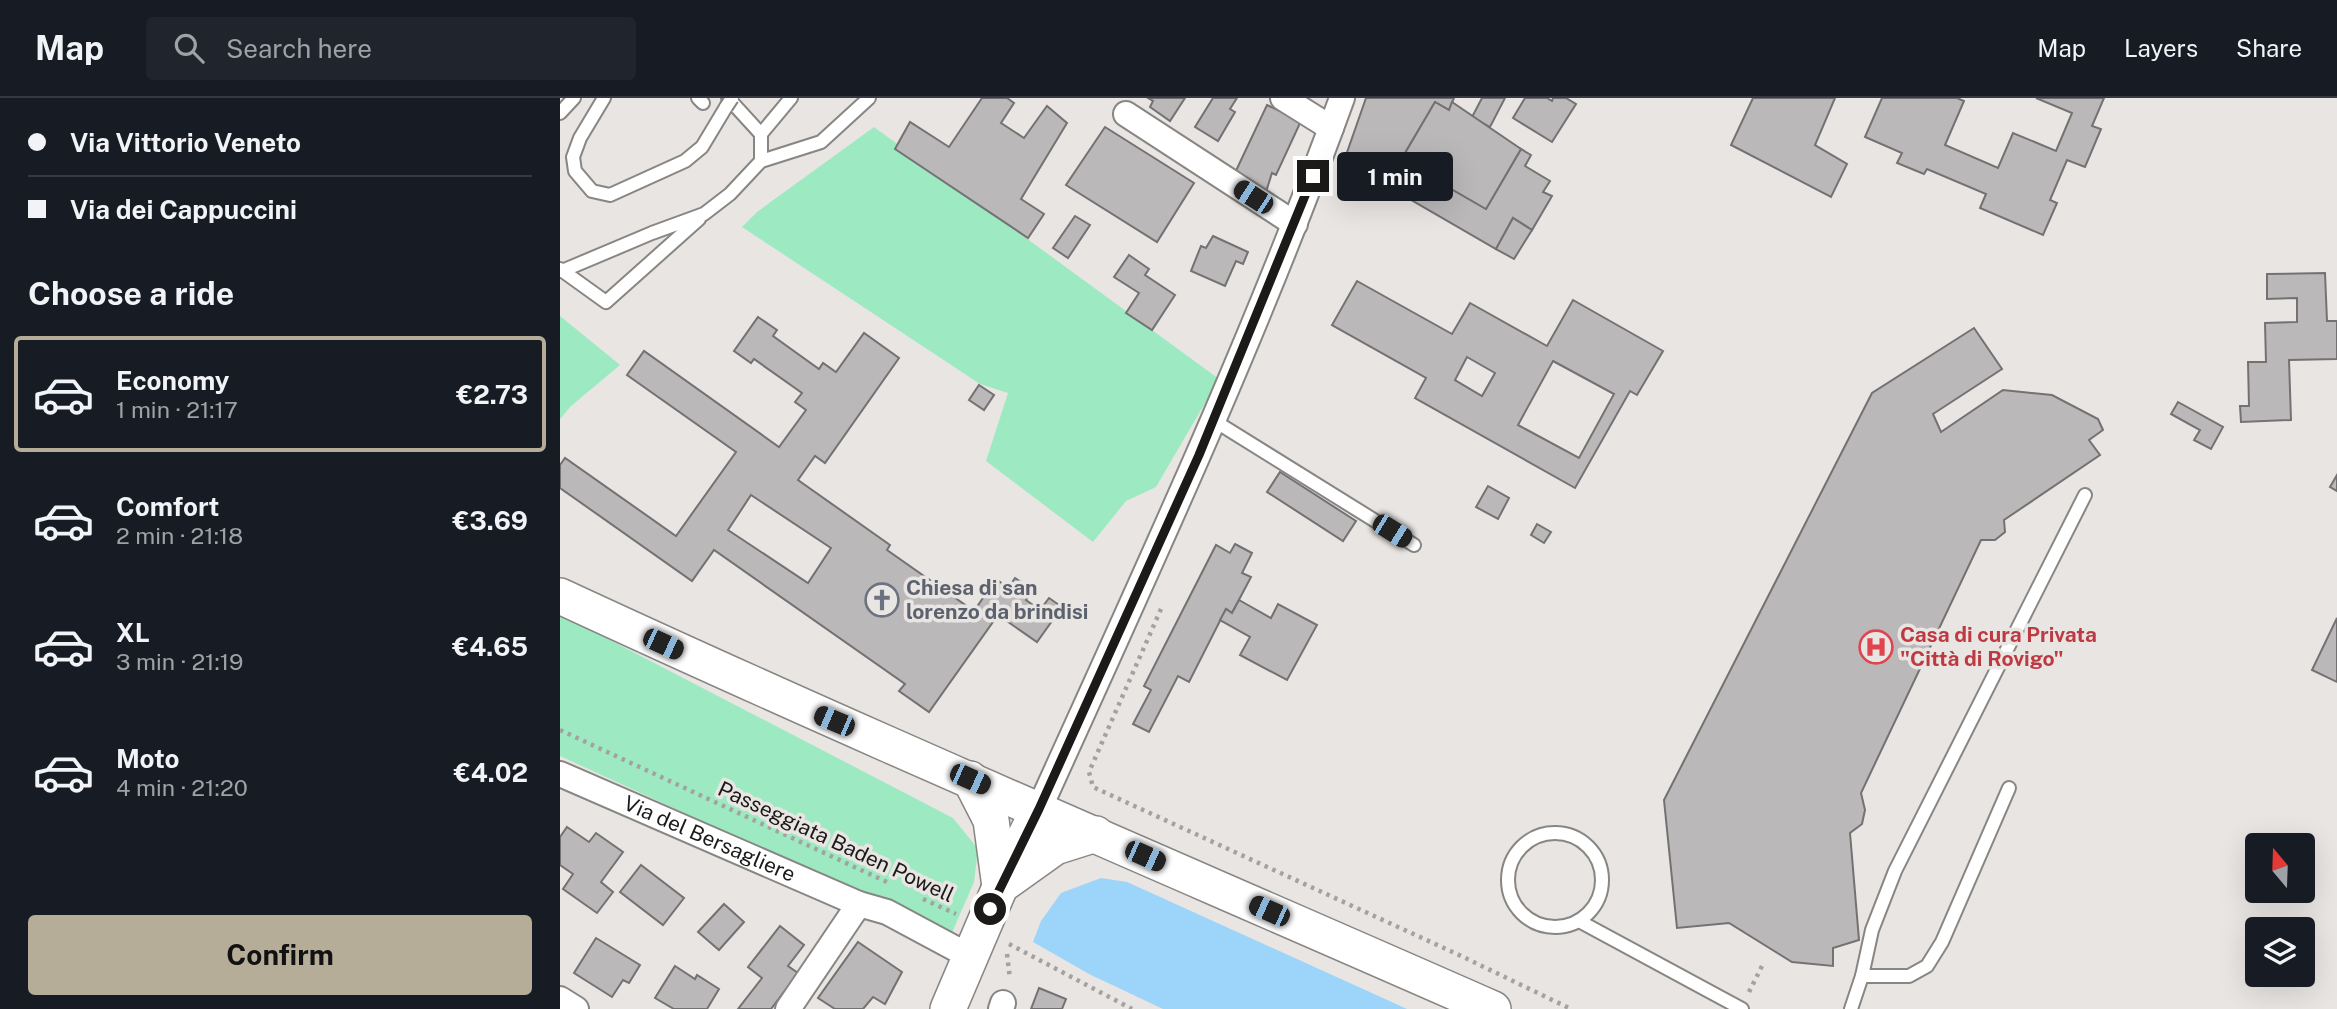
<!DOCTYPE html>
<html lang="en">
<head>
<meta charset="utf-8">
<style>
  body { margin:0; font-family:"Public Sans",sans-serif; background:#20242c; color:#f1f3f6; height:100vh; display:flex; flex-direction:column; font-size:26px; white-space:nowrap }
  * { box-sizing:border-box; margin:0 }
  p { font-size:23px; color:#9ea1a6 }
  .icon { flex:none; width:38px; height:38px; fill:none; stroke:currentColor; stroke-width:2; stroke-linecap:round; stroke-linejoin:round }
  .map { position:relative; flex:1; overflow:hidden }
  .panel { display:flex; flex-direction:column; background:#171b24; width:560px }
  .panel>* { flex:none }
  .top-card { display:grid; align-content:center; height:154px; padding:0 28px; background:#171b24 }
  .needle { width:46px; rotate:341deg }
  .buttons { position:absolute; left:1685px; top:735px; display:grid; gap:14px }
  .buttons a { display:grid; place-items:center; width:70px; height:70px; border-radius:7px; background:#171b24; box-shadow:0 7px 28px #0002; font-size:35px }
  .end { position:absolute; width:32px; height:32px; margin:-16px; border:9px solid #1b1a19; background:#fff; box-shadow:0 0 0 4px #fff }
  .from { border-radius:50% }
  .bubble { position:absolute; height:49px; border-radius:7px; background:#171b24; box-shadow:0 7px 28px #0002; font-size:23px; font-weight:700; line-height:49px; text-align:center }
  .car { position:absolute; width:21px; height:42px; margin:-21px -10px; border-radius:9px; box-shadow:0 0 5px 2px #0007; background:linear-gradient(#222 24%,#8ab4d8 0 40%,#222 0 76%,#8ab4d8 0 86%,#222 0) }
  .top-card b { display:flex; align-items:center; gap:24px; height:66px; font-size:26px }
  .top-card b+b { border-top:2px solid #363941 }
  .top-card i { width:18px; height:18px; background:#f1f3f6 }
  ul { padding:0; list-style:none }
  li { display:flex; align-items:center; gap:21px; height:116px; margin:0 14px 10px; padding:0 14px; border:4px solid transparent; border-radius:7px }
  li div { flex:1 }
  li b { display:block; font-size:26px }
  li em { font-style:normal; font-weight:700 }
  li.current { border-color:#b5ad98 }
  li>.icon { width:63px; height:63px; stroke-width:1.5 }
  h2 { padding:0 28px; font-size:32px; line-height:84px }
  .primary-button { display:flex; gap:14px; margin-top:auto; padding:14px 28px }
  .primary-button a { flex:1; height:80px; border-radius:7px; background:#b5ad98; color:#111; font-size:28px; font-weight:700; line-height:80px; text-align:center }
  header { display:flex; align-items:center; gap:42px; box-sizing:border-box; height:98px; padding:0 35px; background:#171b24; border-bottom:2px solid #363941 }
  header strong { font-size:33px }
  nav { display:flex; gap:38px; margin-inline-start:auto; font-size:24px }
  .search { width:490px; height:63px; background:#20242c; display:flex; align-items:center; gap:18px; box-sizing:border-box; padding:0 24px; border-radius:7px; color:#9ea1a6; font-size:26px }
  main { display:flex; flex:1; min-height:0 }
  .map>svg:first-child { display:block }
  .green { fill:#9deac2 }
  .water { fill:#9dd5fa }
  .building { fill:#bbb8ba; stroke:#747173; stroke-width:2; fill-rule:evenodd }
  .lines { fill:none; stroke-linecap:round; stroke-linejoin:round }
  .lane-casing { stroke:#888683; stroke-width:16 }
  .street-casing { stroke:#888683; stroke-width:28 }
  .secondary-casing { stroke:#888683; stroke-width:38 }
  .path { stroke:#a4a29f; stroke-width:4.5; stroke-dasharray:3.5 5; stroke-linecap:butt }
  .lane { stroke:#fff; stroke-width:12 }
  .street { stroke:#fff; stroke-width:24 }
  .secondary { stroke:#fff; stroke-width:35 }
  .lane-bridge-casing { stroke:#888683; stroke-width:16; stroke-linecap:butt }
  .lane-bridge { stroke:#fff; stroke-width:12 }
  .route { stroke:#1b1a19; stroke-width:9 }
  .labels { text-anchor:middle; stroke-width:7; stroke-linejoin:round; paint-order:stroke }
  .worship-label { font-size:21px; font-weight:bold; fill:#5b616d; stroke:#e8e5e2; text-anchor:start }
  .health-label { font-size:21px; font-weight:bold; fill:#be3a42; stroke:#e8e5e2; text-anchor:start }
  .street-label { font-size:21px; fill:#1b1a19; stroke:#e8e5e2 }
</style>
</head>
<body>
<header>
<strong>Map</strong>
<div class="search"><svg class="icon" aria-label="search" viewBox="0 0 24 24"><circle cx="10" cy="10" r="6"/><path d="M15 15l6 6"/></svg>Search here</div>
<nav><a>Map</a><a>Layers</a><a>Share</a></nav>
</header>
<main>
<section class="panel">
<div class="top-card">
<b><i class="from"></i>Via Vittorio Veneto</b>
<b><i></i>Via dei Cappuccini</b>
</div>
<h2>Choose a ride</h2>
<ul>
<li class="current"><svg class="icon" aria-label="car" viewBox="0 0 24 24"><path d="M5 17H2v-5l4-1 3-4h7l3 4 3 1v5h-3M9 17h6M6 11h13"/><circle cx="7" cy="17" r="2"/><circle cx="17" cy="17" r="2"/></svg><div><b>Economy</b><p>1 min · 21:17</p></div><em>€2.73</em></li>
<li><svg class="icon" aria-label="car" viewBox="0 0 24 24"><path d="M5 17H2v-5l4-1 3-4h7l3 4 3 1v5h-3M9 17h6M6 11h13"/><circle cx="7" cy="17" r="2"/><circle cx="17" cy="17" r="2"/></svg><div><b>Comfort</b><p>2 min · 21:18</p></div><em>€3.69</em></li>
<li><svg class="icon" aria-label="car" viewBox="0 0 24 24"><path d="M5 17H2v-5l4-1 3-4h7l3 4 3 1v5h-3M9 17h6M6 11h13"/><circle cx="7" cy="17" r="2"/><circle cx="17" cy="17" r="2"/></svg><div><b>XL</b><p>3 min · 21:19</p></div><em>€4.65</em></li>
<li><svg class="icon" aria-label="car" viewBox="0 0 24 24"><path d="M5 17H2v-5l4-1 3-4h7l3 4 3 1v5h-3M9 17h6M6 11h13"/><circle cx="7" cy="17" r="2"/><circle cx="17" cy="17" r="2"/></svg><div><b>Moto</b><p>4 min · 21:20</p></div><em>€4.02</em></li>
</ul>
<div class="primary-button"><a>Confirm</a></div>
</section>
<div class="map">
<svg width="1777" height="911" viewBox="0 0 1777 911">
  <rect width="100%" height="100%" fill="#e8e5e2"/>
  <!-- green -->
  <g class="green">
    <polygon points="314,29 659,281 596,389 566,403 533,444 426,363 448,295 420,286 182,129 197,114"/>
    <polygon points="0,218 60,267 11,308 0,321"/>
    <polygon points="0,516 393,720 418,751 414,784 391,837 0,658"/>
  </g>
  <!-- water -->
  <polygon class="water" points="541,780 567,784 847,911 603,911 529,876 473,844 481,823 501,795"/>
  <!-- building -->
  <g class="building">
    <polygon points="422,0 447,0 454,5 441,25 464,40 487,8 507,25 461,101 484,116 468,140 335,51 350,24 389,49"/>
    <polygon points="588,0 625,0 610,23 590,9 593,3"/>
    <polygon points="653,0 677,0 670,11 675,14 658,43 635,29"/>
    <polygon points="806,0 894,0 889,12 875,4 841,62 926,111 961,51 971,57 965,68 990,83 983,94 992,98 972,132 953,120 936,151 784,63"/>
    <polygon points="922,0 945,0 930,29 912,19"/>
    <polygon points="965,0 987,0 992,3 993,0 1006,0 1016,6 992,44 953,20"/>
    <polygon points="1193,0 1275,0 1255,47 1287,66 1271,99 1171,47"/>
    <polygon points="1322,0 1397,0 1404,3 1385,47 1438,70 1453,35 1496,53 1512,15 1476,0 1544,0 1532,28 1541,31 1525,69 1507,62 1490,102 1497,105 1483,137 1420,110 1426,96 1367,71 1364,76 1337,65 1342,55 1305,39"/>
    <polygon points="875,4 889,12 892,4 961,51 926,111 841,62"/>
    <polygon points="707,7 741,23 716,77 712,75 705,97 674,77"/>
    <polygon points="545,29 634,85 597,144 506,87"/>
    <polygon points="515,118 530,127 508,160 493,150"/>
    <polygon points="953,120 972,132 954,161 936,151"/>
    <polygon points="653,138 688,154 683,166 676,163 665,188 631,173 641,148 646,150"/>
    <polygon points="569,157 589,171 585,177 615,197 592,232 566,215 579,195 554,179"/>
    <polygon points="1765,175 1767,223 1777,223 1777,261 1729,262 1731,322 1681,324 1680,308 1689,308 1688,264 1706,264 1705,225 1737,224 1737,200 1707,201 1707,176"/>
    <path d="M797,183L892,236L910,205L987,248L1013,202L1103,253L1077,297L1070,293L1015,390L855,300L866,280L772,227ZM907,259L935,275L922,298L895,282ZM993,263L1054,296L1019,360L958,327Z"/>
    <path d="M198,219L217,232L213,238L259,271L263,265L276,274L304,235L339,260L265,365L255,358L238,382L330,447L327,452L414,513L436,481L448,490L455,480L473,492L466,502L480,512L489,500L502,509L477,544L438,517L369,614L339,593L345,586L154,452L132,483L0,390V367L5,360L116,438L176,354L67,277L84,253L219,349L246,312L235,304L242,295L194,261L191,265L174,253ZM191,397L271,450L248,485L168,432Z"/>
    <polygon points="1414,230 1442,271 1373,316 1381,334 1443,292 1492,297 1538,321 1543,332 1529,342 1540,357 1444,422 1445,434 1435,442 1421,442 1301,695 1305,712 1302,726 1290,735 1299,842 1273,850 1273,868 1232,864 1169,825 1117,830 1104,702 1312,295"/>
    <polygon points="419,287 434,297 424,312 409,302"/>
    <polygon points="1618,304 1663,329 1651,351 1634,342 1640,332 1611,316"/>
    <polygon points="720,374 796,423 783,443 707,394"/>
    <polygon points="1777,377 1777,393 1770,389"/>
    <polygon points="928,388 949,400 938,421 916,409"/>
    <polygon points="977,426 991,434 984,445 971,437"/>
    <polygon points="675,446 692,455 682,475 691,479 672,515 666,511 629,584 618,578 589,634 573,626 591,592 584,588 656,447 670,455"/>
    <polygon points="679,502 711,520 718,506 757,527 727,582 680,557 690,539 660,522 666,511 672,515"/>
    <polygon points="1777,520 1777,584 1752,572"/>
    <polygon points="7,729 29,744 36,735 63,754 41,784 53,794 37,815 3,791 13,776 0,767 0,739"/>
    <polygon points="81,767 124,800 103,827 60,794"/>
    <polygon points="164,806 184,824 159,852 138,834"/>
    <polygon points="220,828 244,847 228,868 238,875 211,911 178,911 202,880 188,869"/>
    <polygon points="36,840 80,867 69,885 63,882 52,899 14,875"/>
    <polygon points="298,844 342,874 325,906 313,899 303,911 275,911 258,900"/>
    <polygon points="115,868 135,881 137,877 159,891 147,911 114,911 95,900"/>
    <polygon points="479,890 506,901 502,911 471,911"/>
  </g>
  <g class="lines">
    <defs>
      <g id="lane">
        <polyline points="44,0 20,40 13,59 15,73 32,93 50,97 125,63 142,49 166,9"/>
        <polyline points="138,0 143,5"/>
        <polyline points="168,0 201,36"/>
        <polyline points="0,15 14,0"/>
        <polyline points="201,63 201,36 231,0"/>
        <polyline points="0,171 46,204 139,121"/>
        <polyline points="2,173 92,135 144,116 170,96 201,63 261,44 309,0"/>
        <polyline points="653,322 854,447"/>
        <circle cx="995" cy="782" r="47"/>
        <polyline points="1019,823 1182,911"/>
        <polyline points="1302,878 1349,878 1367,868 1382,844 1449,690"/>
        <polyline points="1291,911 1302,878 1312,832 1335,773 1525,397"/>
      </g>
      <g id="street">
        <polyline points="723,0 771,30"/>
        <polyline points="566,16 735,126"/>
        <path id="s1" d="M0,676L299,806L327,814L409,858"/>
        <path d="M479,711C585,477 694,243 782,0"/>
        <polyline points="0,901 16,911"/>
        <polyline points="228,911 299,806"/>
        <polyline points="441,911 443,905"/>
      </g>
      <g id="secondary">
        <path d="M0,498C308,641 622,774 933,911"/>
        <polyline points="410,681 431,722 440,789"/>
        <polyline points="446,784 495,749 536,736"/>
        <polyline points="388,911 440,789 479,711"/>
      </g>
    </defs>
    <!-- lane casing -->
    <use href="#lane" class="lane-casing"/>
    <!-- street casing -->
    <use href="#street" class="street-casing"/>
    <!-- secondary casing -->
    <use href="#secondary" class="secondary-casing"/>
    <!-- path -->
    <g class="path">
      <polyline points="601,511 529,674 533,689 897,856 1011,911"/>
      <polyline points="0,632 329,785"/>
      <polyline points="363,801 396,816"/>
      <polyline points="449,846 572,911"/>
      <polyline points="447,856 450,881"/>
      <polyline points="1189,894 1204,864"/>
    </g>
    <!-- lane -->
    <use href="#lane" class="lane"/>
    <!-- street -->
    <use href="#street" class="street"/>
    <!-- secondary -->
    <use href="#secondary" class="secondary"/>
    <defs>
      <polyline id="lane-bridge" points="166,9 172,0"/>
    </defs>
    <!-- lane-bridge casing -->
    <use href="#lane-bridge" class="lane-bridge-casing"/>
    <!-- lane-bridge -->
    <use href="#lane-bridge" class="lane-bridge"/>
  </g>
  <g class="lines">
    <!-- route -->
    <polyline class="route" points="430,811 479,711 639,357 753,78"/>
  </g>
  <!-- icons -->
  <defs>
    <symbol id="church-ring" viewBox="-11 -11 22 22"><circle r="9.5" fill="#e8e5e2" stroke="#6b7280" stroke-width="1.5"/><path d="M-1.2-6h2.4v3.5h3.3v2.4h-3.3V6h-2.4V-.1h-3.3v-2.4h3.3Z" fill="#6b7280"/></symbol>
    <symbol id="hospital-ring" viewBox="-11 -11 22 22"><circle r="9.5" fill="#e8e5e2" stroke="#e0444e" stroke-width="1.5"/><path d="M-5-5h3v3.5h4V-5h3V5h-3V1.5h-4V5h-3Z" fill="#e0444e"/></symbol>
  </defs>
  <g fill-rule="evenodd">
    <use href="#church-ring" x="303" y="483" width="38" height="38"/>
    <use href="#hospital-ring" x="1297" y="530" width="38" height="38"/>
  </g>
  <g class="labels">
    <!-- worship labels -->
    <g class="worship-label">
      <text x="346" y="497">Chiesa di san<tspan x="346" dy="24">lorenzo da brindisi</tspan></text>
    </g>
    <!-- health labels -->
    <g class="health-label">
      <text x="1340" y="544">Casa di cura Privata<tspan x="1340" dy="24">"Città di Rovigo"</tspan></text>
    </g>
    <!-- street labels -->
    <g class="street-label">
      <text dy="7" stroke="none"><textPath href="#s1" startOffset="163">Via del Bersagliere</textPath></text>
      <text transform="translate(276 744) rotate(25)" y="7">Passeggiata Baden Powell</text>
    </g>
  </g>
</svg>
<div class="buttons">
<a><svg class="needle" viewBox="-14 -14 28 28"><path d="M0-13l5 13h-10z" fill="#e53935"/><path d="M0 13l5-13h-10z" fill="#9ea1a6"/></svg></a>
<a><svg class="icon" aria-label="layers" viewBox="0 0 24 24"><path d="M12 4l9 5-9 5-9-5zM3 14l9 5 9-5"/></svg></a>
</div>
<i class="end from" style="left:430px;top:811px"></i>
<i class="end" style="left:753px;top:78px"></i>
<div class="bubble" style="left:777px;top:54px;width:116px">1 min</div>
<i class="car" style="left:693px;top:99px;rotate:303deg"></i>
<i class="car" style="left:832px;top:433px;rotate:122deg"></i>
<i class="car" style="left:103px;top:546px;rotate:115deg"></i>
<i class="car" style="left:274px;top:623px;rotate:293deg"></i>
<i class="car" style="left:410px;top:681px;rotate:114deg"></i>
<i class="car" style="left:585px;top:758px;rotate:114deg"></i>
<i class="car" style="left:709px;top:813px;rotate:294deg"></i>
</div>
</main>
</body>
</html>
